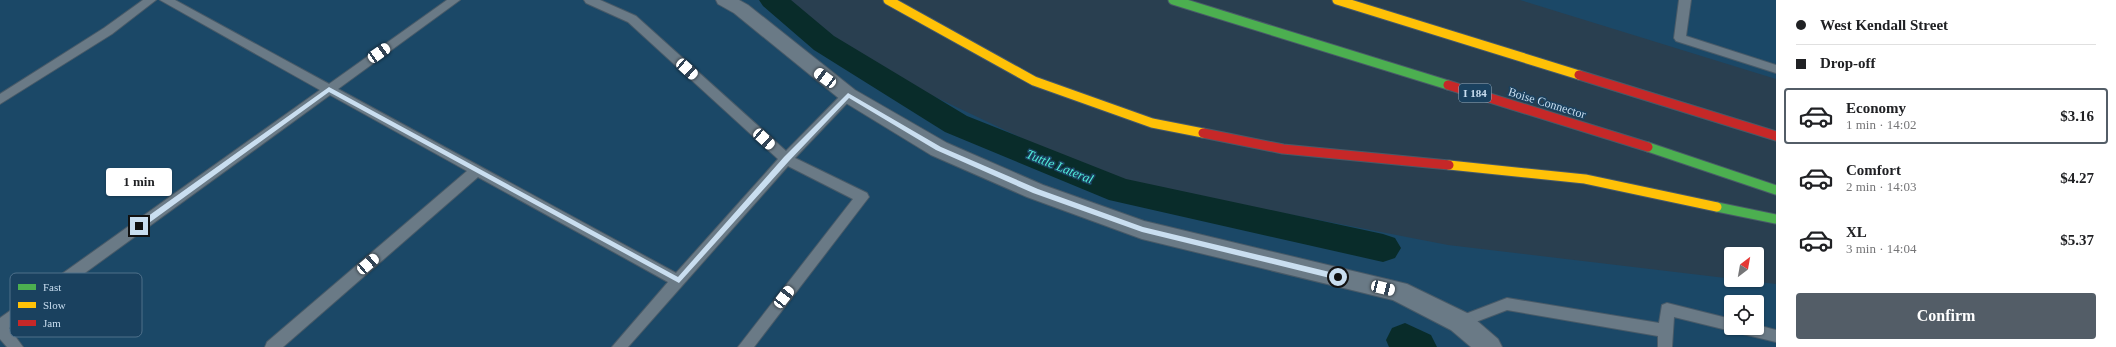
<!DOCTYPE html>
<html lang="en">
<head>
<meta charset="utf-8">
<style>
  body { margin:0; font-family:Georgia,serif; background:#f2f2f2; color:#202124; height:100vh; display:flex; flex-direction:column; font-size:15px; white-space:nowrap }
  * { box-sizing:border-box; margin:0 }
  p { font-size:13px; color:#757577 }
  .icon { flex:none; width:22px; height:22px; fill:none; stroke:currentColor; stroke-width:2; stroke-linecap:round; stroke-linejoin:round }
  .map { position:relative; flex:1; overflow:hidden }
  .details { display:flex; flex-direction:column; background:#fff; width:340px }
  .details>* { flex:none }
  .guide { display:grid; align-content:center; height:88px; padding:0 20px; background:#fff }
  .needle { width:26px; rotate:31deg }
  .controls { position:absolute; left:1724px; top:247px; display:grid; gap:8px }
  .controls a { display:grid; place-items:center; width:40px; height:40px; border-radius:4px; background:#fff; box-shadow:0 1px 3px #0004; font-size:20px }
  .end { position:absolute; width:18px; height:18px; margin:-9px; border:5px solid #c9def0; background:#111; box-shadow:0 0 0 2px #111 }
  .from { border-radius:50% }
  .bubble { position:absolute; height:28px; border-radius:4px; background:#fff; box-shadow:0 1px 3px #0004; font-size:13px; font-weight:700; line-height:28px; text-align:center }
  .car { position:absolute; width:12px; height:24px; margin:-12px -6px; border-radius:5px; box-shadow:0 0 3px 1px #0007; background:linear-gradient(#fff 24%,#345 0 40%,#fff 0 76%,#345 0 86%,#fff 0) }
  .guide b { display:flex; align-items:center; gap:14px; height:38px; font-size:15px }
  .guide b+b { border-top:1px solid #e0e0e0 }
  .guide i { width:10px; height:10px; background:#202124 }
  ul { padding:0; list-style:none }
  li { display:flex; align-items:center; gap:12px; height:56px; margin:0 8px 6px; padding:0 12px; border:2px solid transparent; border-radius:4px }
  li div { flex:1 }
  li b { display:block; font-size:15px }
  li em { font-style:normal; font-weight:700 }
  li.on { border-color:#535d67 }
  li>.icon { width:36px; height:36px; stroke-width:1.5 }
  .button { display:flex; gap:8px; margin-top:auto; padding:8px 20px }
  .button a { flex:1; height:46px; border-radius:4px; background:#535d67; color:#fff; font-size:16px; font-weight:700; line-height:46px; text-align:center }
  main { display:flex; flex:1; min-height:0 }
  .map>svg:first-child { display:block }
  .built { fill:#1b4867; fill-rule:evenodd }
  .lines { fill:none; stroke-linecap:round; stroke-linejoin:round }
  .canal { fill:#092c2a; fill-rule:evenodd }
  .lane-casing { stroke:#485a68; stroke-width:2 }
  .street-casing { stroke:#485a68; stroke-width:2 }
  .fast-casing { stroke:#485a68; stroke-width:11 }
  .slow-casing { stroke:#485a68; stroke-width:11 }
  .jam-casing { stroke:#485a68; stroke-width:11 }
  .lane { fill:#6a7a86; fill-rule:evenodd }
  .street { fill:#6a7a86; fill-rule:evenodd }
  .fast { stroke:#4caf50; stroke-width:9 }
  .slow { stroke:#ffc107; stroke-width:9 }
  .jam { stroke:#c62828; stroke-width:9 }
  .route { fill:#c9def0 }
  .labels { text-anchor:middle; stroke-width:3; stroke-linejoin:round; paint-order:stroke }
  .shield { fill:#1a415f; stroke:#94afc4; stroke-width:1 }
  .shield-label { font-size:11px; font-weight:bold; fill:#c9def0 }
  .street-label { font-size:12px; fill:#c9def0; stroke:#1a415f }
  .water-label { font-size:13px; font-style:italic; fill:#51edda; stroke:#1a415f }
  .key { fill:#1a415f; stroke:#4f708a; stroke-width:1 }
  .key-label { font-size:11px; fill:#c9def0 }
</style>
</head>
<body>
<main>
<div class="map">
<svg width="1776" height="347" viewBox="0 0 1776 347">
  <rect width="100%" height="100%" fill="#293f50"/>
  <!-- built -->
  <g class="built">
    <path d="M0,0H789L872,67L1108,179L1448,245L1776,284V347H0ZM1731,302H1757V328H1731Z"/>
    <polygon points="1520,0 1776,0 1776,79"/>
  </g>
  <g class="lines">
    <!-- canal -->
    <g class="canal">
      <polygon points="759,0 791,0 834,36 967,116 1126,179 1383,234 1395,238 1401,248 1395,258 1383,262 1109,200 945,132 814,50 763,6"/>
      <polygon points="1405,323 1431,335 1437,347 1389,347 1386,340 1392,328"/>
    </g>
    <defs>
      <g id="lane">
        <polygon points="143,0 156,0 112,34 0,104 0,94 104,28"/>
        <polygon points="160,0 175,0 329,84 447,0 460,0 338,89 676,273 778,159 628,22 586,3 584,0 600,0 636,16 786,151 844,92 852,92 854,95 852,98 795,158 867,193 869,197 754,347 738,347 853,199 788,166 628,347 612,347 668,282 478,177 283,347 265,347 267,342 467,171 330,95 9,328 23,347 7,347 0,339 0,318 320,90"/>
        <polygon points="1679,0 1691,0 1686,36 1776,65 1776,73 1676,41 1674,38"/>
        <polygon points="1507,298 1659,323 1662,305 1667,303 1731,319 1731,328 1757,328 1757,325 1776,330 1776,342 1743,334 1738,333 1736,329 1731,331 1674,317 1672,347 1658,347 1658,336 1507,310 1460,328 1455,326 1453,322 1455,318"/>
      </g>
      <polygon id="street" points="716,0 739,0 748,5 855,90 947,143 1043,185 1144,221 1407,284 1469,314 1498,339 1502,347 1471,347 1451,330 1393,300 1142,239 1027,197 931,155 841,100 734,13 718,4"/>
      <g id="fast">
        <polyline points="1173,0 1448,85"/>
        <polyline points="1648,147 1776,190"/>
        <polyline points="1717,207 1776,219"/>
      </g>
      <g id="slow">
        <polyline points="888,0 1034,81 1152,123 1203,133"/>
        <polyline points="1337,0 1579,75"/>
        <polyline points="1449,165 1585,179 1717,207"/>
      </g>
      <g id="jam">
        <polyline points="1579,75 1776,136"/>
        <polyline points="1448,85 1648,147"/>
        <polyline points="1203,133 1283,149 1449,165"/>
      </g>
    </defs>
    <!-- lane casing -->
    <use href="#lane" class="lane-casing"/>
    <!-- street casing -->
    <use href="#street" class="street-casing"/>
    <!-- fast casing -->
    <use href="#fast" class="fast-casing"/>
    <!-- slow casing -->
    <use href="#slow" class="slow-casing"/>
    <!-- jam casing -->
    <use href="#jam" class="jam-casing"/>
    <!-- lane -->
    <use href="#lane" class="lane"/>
    <!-- street -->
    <use href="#street" class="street"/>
    <!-- fast -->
    <use href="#fast" class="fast"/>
    <!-- slow -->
    <use href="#slow" class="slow"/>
    <!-- jam -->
    <use href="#jam" class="jam"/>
  </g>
  <!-- route -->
  <polygon class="route" points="329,87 678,277 784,157 848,93 941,147 1038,189 1143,227 1338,274 1342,277 1338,280 1142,232 1033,193 936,150 849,98 789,161 679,283 329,92 142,228 137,228 137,224"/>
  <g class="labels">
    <!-- shield labels -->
    <rect class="shield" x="1459" y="84" width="32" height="18" rx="3"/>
    <g class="shield-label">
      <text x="1475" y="97">I 184</text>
    </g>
    <!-- street labels -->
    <g class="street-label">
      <text transform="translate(1547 103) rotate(17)" y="4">Boise Connector</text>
    </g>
    <!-- water labels -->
    <g class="water-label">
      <text transform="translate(1060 166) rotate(22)" y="5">Tuttle Lateral</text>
    </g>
  </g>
  <!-- legend -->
  <rect x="10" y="273" width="132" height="64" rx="6" class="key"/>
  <rect x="18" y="284" width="18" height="6" fill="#4caf50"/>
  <rect x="18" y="302" width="18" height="6" fill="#ffc107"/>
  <rect x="18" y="320" width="18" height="6" fill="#c62828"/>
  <g class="key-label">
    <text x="43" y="291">Fast</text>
    <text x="43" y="309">Slow</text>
    <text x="43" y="327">Jam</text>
  </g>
</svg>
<div class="controls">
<a><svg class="needle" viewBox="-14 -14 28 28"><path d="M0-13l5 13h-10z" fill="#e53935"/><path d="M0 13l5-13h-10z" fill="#757577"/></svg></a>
<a><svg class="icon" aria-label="locate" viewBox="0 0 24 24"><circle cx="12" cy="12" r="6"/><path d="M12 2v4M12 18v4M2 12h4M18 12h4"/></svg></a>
</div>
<i class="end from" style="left:1338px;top:277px"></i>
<i class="end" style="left:139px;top:226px"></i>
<div class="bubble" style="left:106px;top:168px;width:66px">1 min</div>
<i class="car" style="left:379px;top:53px;rotate:55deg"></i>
<i class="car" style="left:687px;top:69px;rotate:132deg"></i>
<i class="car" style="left:825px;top:78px;rotate:307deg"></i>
<i class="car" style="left:764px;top:139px;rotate:132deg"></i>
<i class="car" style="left:368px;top:264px;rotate:49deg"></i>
<i class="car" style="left:1383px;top:288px;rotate:104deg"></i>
<i class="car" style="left:784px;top:297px;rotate:38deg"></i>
</div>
<section class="details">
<div class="guide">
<b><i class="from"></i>West Kendall Street</b>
<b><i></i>Drop-off</b>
</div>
<ul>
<li class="on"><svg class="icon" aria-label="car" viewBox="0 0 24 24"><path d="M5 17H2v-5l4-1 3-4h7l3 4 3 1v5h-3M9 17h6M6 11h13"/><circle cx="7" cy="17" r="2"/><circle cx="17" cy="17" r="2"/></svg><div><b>Economy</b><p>1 min · 14:02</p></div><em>$3.16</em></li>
<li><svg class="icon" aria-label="car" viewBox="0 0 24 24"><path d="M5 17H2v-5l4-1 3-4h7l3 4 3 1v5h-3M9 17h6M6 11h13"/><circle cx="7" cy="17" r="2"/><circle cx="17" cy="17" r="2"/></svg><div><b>Comfort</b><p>2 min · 14:03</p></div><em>$4.27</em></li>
<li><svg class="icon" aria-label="car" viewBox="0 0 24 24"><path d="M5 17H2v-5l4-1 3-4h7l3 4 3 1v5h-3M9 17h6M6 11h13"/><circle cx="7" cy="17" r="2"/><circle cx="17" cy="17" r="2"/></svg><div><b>XL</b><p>3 min · 14:04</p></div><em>$5.37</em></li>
</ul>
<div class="button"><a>Confirm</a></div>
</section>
</main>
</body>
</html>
